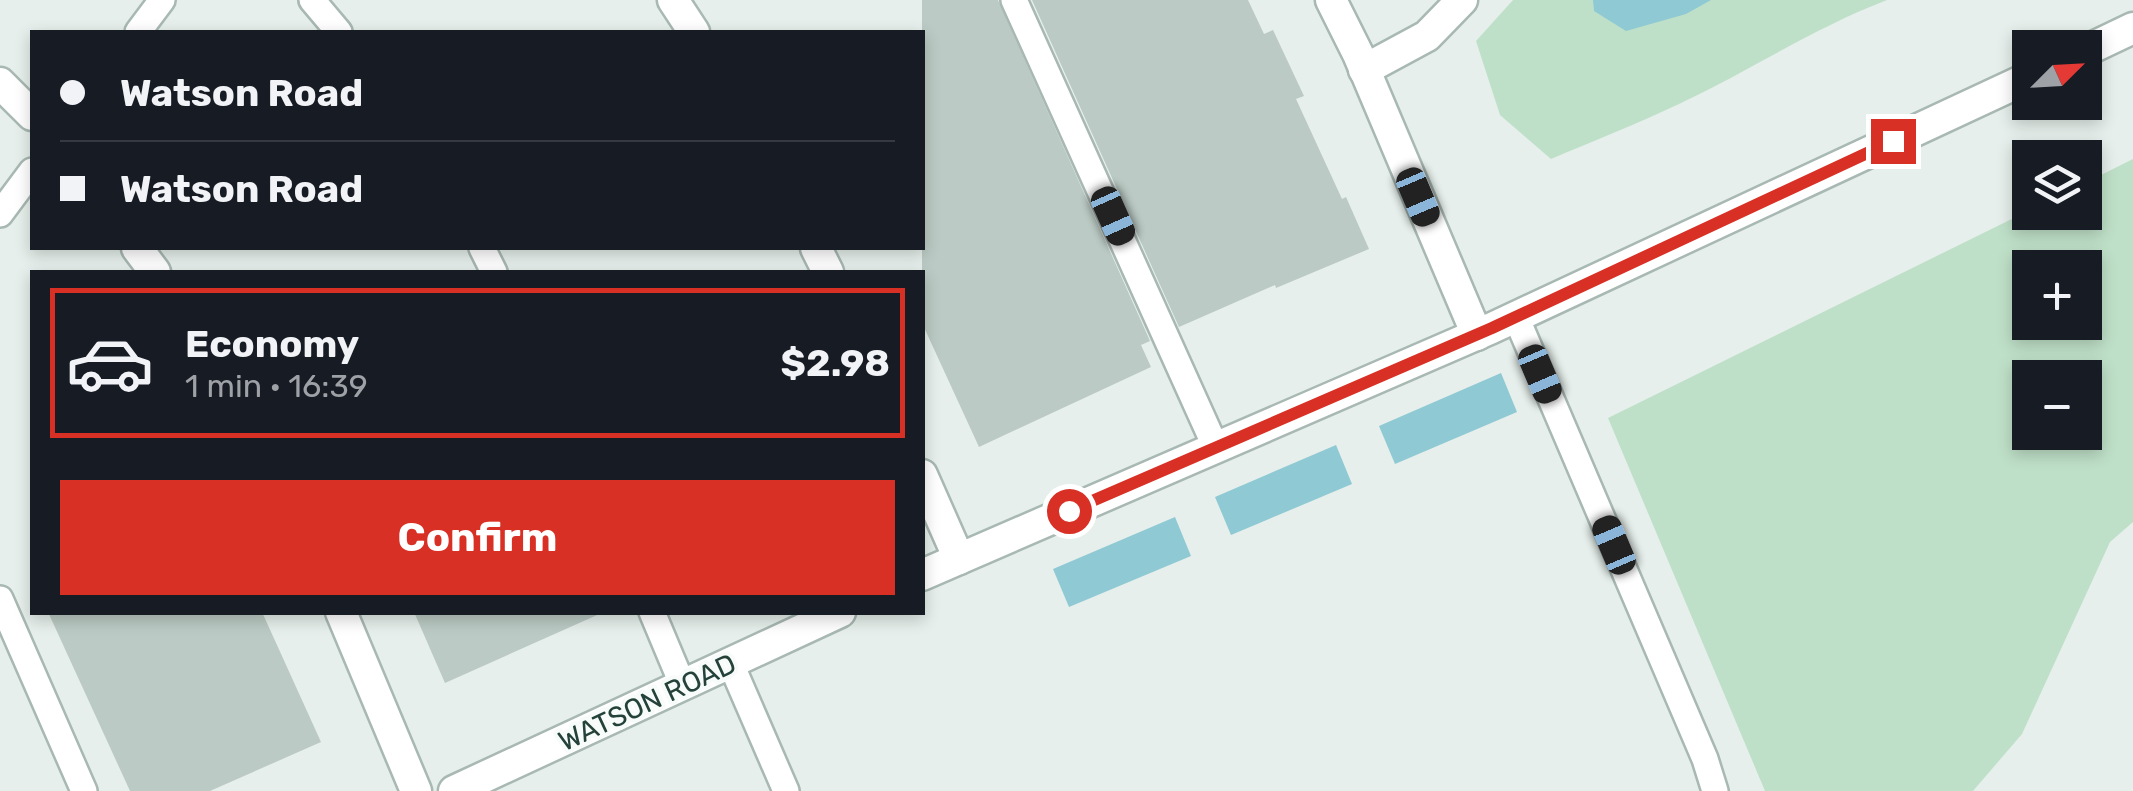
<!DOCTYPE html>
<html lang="en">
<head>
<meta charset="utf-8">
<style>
  body { margin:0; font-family:Rubik,sans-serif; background:#20242c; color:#f1f3f6; height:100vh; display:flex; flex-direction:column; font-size:38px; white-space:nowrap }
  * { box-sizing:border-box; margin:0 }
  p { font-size:32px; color:#9ea1a6 }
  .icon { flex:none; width:55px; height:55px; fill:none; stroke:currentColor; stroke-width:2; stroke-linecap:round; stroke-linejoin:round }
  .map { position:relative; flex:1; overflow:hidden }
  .drawer { position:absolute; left:30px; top:270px; width:895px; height:345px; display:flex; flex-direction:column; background:#171b24; border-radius:0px; box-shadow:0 5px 15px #0003 }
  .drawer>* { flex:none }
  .top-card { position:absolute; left:30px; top:30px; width:895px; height:220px; border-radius:0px; box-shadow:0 5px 15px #0003; display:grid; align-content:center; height:220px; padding:0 30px; background:#171b24 }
  .needle { width:65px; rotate:66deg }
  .controls { position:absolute; left:2012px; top:30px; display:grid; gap:20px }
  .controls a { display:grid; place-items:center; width:90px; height:90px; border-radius:0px; background:#171b24; box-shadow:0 5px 15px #0003; font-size:50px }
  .end { position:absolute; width:45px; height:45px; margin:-22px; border:12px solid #d93025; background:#fff; box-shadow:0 0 0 5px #fff }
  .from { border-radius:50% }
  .car { position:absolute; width:30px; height:60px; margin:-30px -15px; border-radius:12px; box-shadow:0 0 8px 2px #0007; background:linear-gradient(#222 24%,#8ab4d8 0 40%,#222 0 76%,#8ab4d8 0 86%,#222 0) }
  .top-card b { display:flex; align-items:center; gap:35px; height:95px; font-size:38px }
  .top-card b+b { border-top:2px solid #363941 }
  .top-card i { width:25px; height:25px; background:#f1f3f6 }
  ul { padding:18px 0 0; list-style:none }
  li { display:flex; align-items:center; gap:30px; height:150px; margin:0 20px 15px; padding:0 10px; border:5px solid transparent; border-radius:0px }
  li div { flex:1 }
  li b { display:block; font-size:38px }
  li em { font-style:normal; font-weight:700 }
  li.on { border-color:#d93025 }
  li>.icon { width:90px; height:90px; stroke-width:1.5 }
  .action { display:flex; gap:20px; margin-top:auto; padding:20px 30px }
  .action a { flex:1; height:115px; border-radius:0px; background:#d93025; color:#fff; font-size:40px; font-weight:700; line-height:115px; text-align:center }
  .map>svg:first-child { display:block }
  .green { fill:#bfe0c8; fill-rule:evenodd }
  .water { fill:#8ec9d4 }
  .building { fill:#bbcac4 }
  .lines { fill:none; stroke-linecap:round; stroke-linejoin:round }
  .service-casing { stroke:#a8b8b2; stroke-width:30 }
  .minor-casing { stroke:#a8b8b2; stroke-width:35 }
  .service { stroke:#fff; stroke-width:25 }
  .minor { stroke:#fff; stroke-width:30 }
  .route { stroke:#d93025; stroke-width:12 }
  .labels { text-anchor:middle; stroke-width:8; stroke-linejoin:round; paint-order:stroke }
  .street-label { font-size:28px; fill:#24423a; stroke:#f7fbf9 }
</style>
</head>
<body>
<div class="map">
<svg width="2133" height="791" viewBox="0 0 2133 791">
  <rect width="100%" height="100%" fill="#e6efeb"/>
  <!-- green -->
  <g class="green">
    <path d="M1513,0H1887C1814,28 1749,71 1679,104C1637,124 1593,141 1551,159L1500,115L1476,41Z"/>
    <path d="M2133,159V522L2110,542L2022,734L1973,791H1765L1608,418L2030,210V212H2085V183ZM2030,268H2085V322H2030ZM2030,378H2085V432H2030Z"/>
  </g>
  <!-- water -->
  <g class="water">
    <polygon points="1593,0 1711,0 1686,14 1626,31 1594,11"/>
    <polygon points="1501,373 1517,412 1395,464 1379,426"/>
    <polygon points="1336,445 1352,484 1231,535 1215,497"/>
    <polygon points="1175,517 1191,556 1069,607 1053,569"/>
  </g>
  <!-- building -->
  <g class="building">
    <polygon points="922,0 998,0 1150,341 1141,345 1151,367 979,447 922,323"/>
    <polygon points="1032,0 1248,0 1264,34 1273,30 1304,96 1296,99 1342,199 1346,197 1369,249 1276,288 1275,285 1179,327"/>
    <polygon points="48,612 262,612 321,742 210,791 130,791"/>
    <polygon points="414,612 604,612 445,683"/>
  </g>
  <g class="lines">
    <defs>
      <g id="service">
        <polyline points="312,0 339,32"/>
        <polyline points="1014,0 1216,448"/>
        <polyline points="138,32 162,0"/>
        <polyline points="0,214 32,171"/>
        <polyline points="482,248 494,272"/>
        <polyline points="1516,317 1705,759 1715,791"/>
        <polyline points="0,599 84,791"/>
        <polyline points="652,612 683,686"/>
        <polyline points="731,664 786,791"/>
      </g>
      <g id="minor">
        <polyline points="673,0 694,32"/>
        <polyline points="1331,0 1358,54 1477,335"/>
        <polyline points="2085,51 2133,28"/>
        <polyline points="1364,70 1427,36 1462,0"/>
        <polyline points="0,83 32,115"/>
        <polyline points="137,248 155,272"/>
        <polyline points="816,248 828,272"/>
        <polyline points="922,475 959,559"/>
        <polyline points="922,575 1492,328 2030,77"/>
        <polyline points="341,612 416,791"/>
        <polyline points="454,791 840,612"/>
      </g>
    </defs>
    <!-- service casing -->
    <use href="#service" class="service-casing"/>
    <!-- minor casing -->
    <use href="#minor" class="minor-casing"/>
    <!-- service -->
    <use href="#service" class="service"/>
    <!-- minor -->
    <use href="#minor" class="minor"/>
  </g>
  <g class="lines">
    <!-- route -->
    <polyline class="route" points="1069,511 1492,328 1893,141"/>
  </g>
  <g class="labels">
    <!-- street labels -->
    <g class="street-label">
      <text transform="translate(647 702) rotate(-25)" y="10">WATSON ROAD</text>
    </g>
  </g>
</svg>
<div class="controls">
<a><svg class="needle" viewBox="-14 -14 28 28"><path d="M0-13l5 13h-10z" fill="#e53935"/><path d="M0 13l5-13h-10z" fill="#9ea1a6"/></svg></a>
<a><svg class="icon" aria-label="layers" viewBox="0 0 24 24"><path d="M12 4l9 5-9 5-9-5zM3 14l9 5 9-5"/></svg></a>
<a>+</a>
<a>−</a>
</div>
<i class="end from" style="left:1069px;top:511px"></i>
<i class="end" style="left:1893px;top:141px"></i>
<i class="car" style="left:1418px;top:197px;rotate:157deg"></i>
<i class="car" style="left:1113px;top:216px;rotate:156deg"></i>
<i class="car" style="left:1540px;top:374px;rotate:157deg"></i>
<i class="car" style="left:1614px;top:545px;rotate:337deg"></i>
<div class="top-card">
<b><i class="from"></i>Watson Road</b>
<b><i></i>Watson Road</b>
</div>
<section class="drawer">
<ul>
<li class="on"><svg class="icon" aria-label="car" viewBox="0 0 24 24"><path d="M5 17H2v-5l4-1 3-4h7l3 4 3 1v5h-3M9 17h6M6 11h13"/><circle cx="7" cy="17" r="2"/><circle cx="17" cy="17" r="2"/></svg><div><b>Economy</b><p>1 min · 16:39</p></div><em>$2.98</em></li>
</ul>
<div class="action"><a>Confirm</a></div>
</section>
</div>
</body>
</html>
